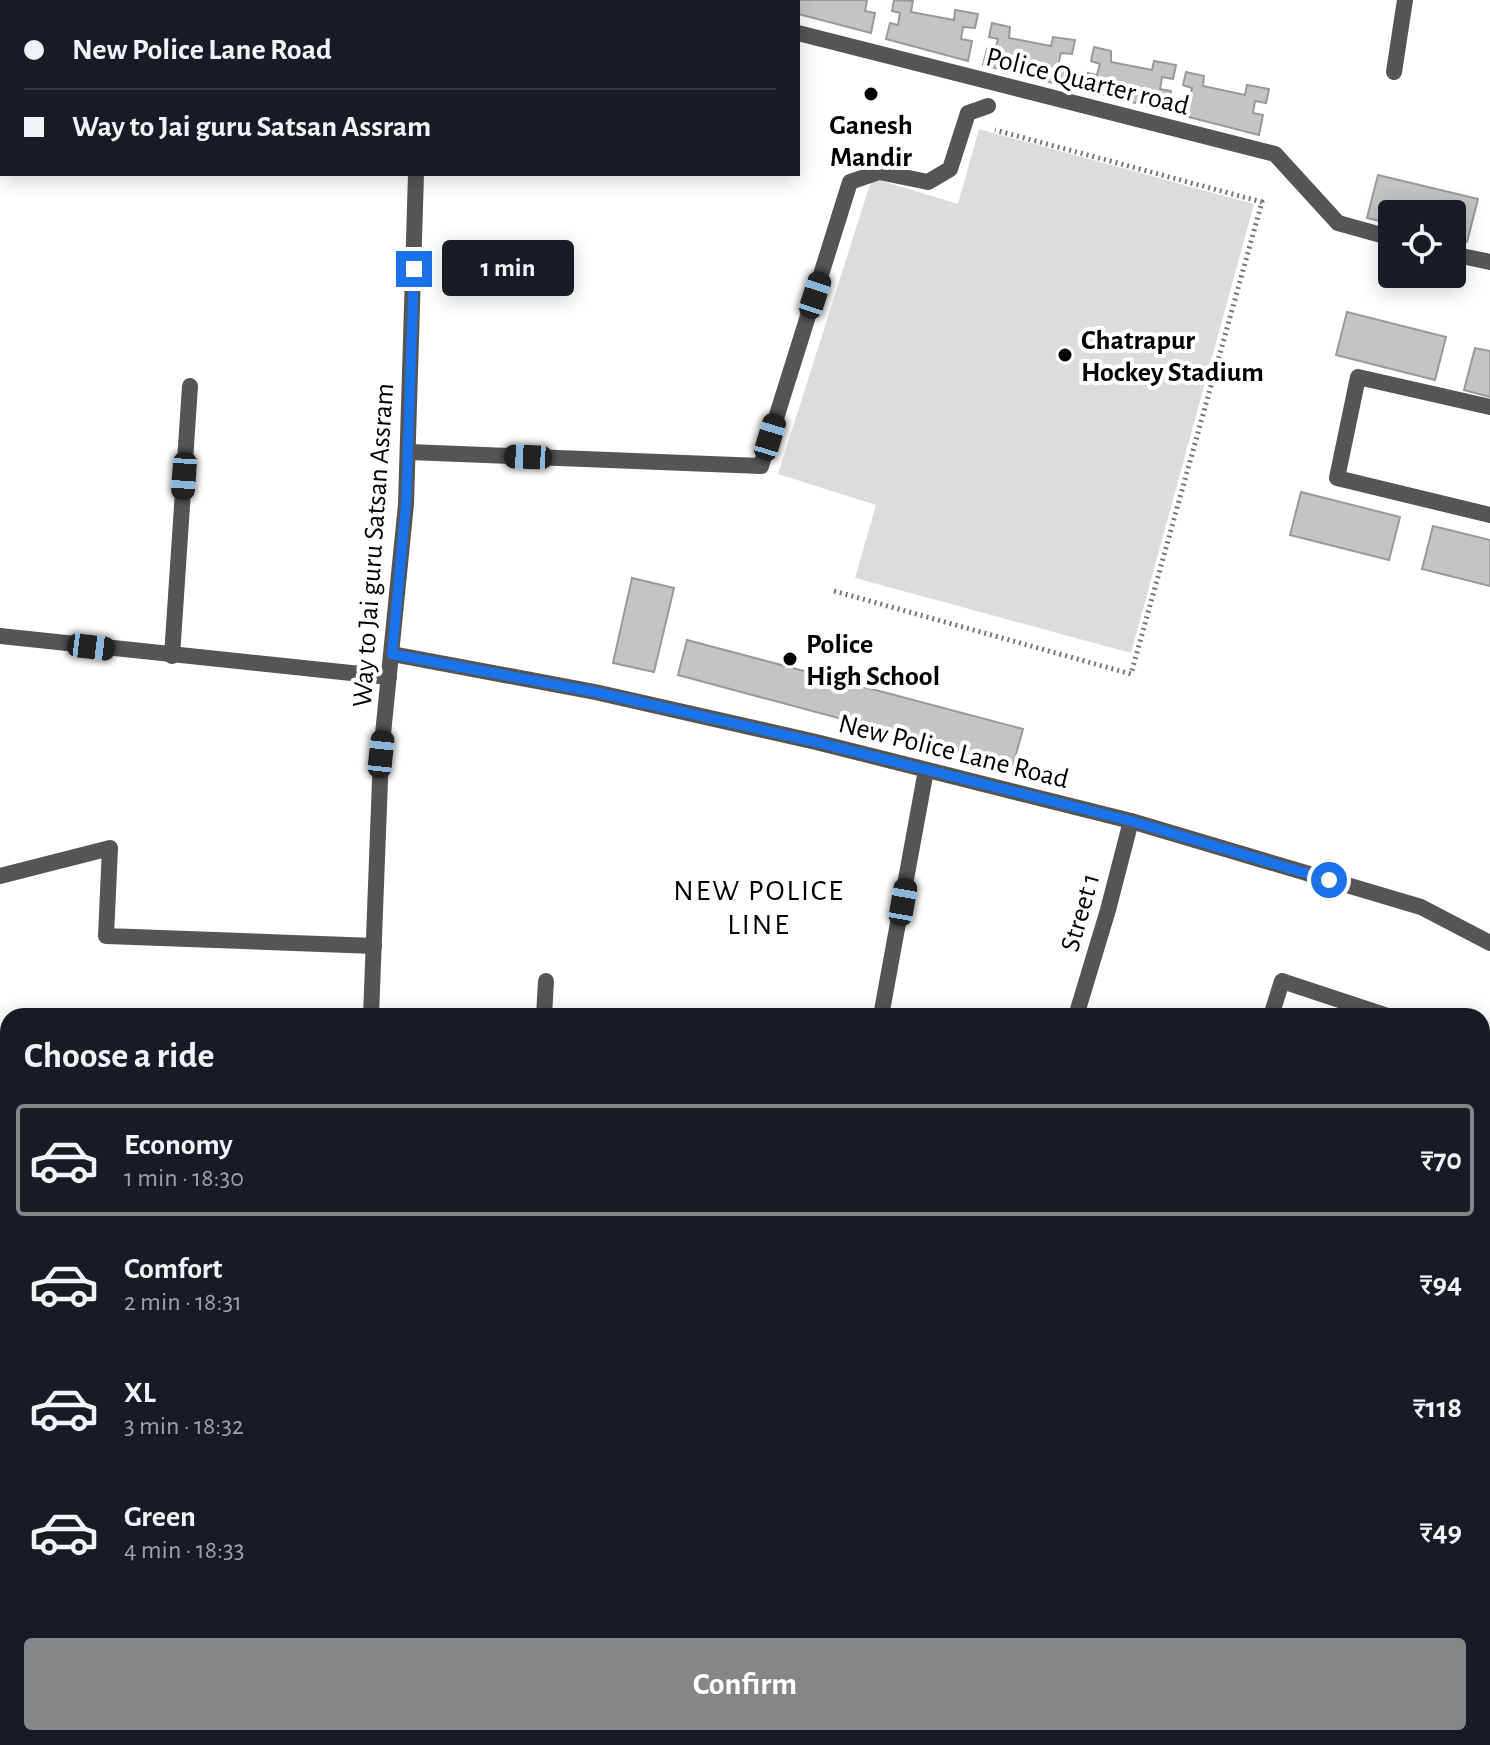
<!DOCTYPE html>
<html lang="en">
<head>
<meta charset="utf-8">
<style>
  body { margin:0; font-family:"Alegreya Sans",sans-serif; background:#242831; color:#f1f3f6; height:100vh; display:flex; flex-direction:column; font-size:30px; white-space:nowrap }
  * { box-sizing:border-box; margin:0 }
  p { font-size:26px; color:#9ea1a6 }
  .icon { flex:none; width:44px; height:44px; fill:none; stroke:currentColor; stroke-width:2; stroke-linecap:round; stroke-linejoin:round }
  .map { position:relative; flex:1; overflow:hidden }
  .sheet { position:absolute; left:0px; top:1008px; width:1490px; height:738px; display:flex; flex-direction:column; background:#171b24; border-radius:24px 24px 0 0; box-shadow:0 4px 20px #0003 }
  .sheet>* { flex:none }
  .hud { position:absolute; left:0px; top:0px; width:800px; height:176px; box-shadow:0 4px 20px #0003; display:grid; align-content:center; height:176px; padding:0 24px; background:#171b24 }
  .buttons { position:absolute; left:1378px; top:200px; display:grid; gap:16px }
  .buttons a { display:grid; place-items:center; width:88px; height:88px; border-radius:8px; background:#171b24; box-shadow:0 4px 20px #0003; font-size:40px }
  .end { position:absolute; width:36px; height:36px; margin:-18px; border:10px solid #1a73e8; background:#fff; box-shadow:0 0 0 4px #fff }
  .from { border-radius:50% }
  .bubble { position:absolute; height:56px; border-radius:8px; background:#171b24; box-shadow:0 4px 20px #0003; font-size:26px; font-weight:700; line-height:56px; text-align:center }
  .car { position:absolute; width:24px; height:48px; margin:-24px -12px; border-radius:10px; box-shadow:0 0 6px 2px #0007; background:linear-gradient(#222 24%,#8ab4d8 0 40%,#222 0 76%,#8ab4d8 0 86%,#222 0) }
  .hud b { display:flex; align-items:center; gap:28px; height:76px; font-size:30px }
  .hud b+b { border-top:2px solid #363941 }
  .hud i { width:20px; height:20px; background:#f1f3f6 }
  ul { padding:0; list-style:none }
  li { display:flex; align-items:center; gap:24px; height:112px; margin:0 16px 12px; padding:0 8px; border:4px solid transparent; border-radius:8px }
  li div { flex:1 }
  li b { display:block; font-size:30px }
  li em { font-style:normal; font-weight:700 }
  li.selected { border-color:#858687 }
  li>.icon { width:72px; height:72px; stroke-width:1.5 }
  h2 { padding:0 24px; font-size:36px; line-height:96px }
  .cta { display:flex; gap:16px; margin-top:auto; padding:16px 24px }
  .cta a { flex:1; height:92px; border-radius:8px; background:#858687; color:#fff; font-size:32px; font-weight:700; line-height:92px; text-align:center }
  .map>svg:first-child { display:block }
  .green { fill:#dcdcdc }
  .building { fill:#c4c4c4; stroke:#999; stroke-width:2 }
  .lines { fill:none; stroke-linecap:round; stroke-linejoin:round }
  .path { stroke:#777; stroke-width:5; stroke-dasharray:2 4; stroke-linecap:butt }
  .street { stroke:#555; stroke-width:16 }
  .rail { stroke:#000; stroke-width:6; stroke-dasharray:12 4 2 4; stroke-linecap:butt }
  .route { stroke:#1a73e8; stroke-width:10 }
  .poi-dot { fill:#000; stroke:#fff; stroke-width:3 }
  .labels { text-anchor:middle; stroke-width:8; stroke-linejoin:round; paint-order:stroke }
  .street-label { font-size:28px; fill:#000; stroke:#fff }
  .poi-label { font-size:28px; font-weight:bold; fill:#000; stroke:#fff; text-anchor:start }
  .neighbourhood-label { font-size:30px; letter-spacing:2px; fill:#000; stroke:#fff }
</style>
</head>
<body>
<div class="map">
<svg width="1490" height="1745" viewBox="0 0 1490 1745">
  <rect width="100%" height="100%" fill="#fff"/>
  <!-- green -->
  <polygon class="green" points="979,129 1254,204 1131,653 855,578 876,505 778,474 872,178 958,204"/>
  <!-- building -->
  <g class="building">
    <polygon points="792,0 867,0 865,11 875,13 871,33 798,14 798,2 792,2"/>
    <polygon points="894,0 913,1 911,12 954,20 955,10 978,14 975,28 963,27 961,39 972,41 968,61 886,39 890,23 898,25 900,13 892,11"/>
    <polygon points="992,23 1010,27 1009,38 1051,46 1053,37 1075,40 1072,54 1061,53 1058,65 1069,67 1065,86 983,65 987,49 995,51 998,39 989,37"/>
    <polygon points="1094,47 1111,51 1111,62 1152,70 1154,61 1176,65 1173,79 1162,77 1160,89 1171,91 1167,111 1085,90 1088,73 1097,75 1100,64 1091,61"/>
    <polygon points="1186,72 1204,76 1203,86 1245,95 1247,85 1269,89 1266,103 1255,101 1253,113 1263,115 1259,135 1177,114 1181,98 1189,99 1192,88 1183,85"/>
    <polygon points="1378,175 1478,199 1467,242 1452,238 1452,214 1392,214 1392,224 1367,218"/>
    <polygon points="1347,312 1446,337 1435,380 1336,355"/>
    <polygon points="1475,348 1490,351 1490,397 1464,390"/>
    <polygon points="1301,492 1400,517 1389,560 1290,535"/>
    <polygon points="1433,526 1490,540 1490,586 1422,569"/>
    <polygon points="632,578 674,588 654,672 613,663"/>
    <polygon points="687,640 1023,729 1013,765 678,675"/>
  </g>
  <g class="lines">
    <!-- path -->
    <g class="path">
      <polyline points="631,2 632,0"/>
      <polyline points="834,591 1131,674 1262,202 995,130"/>
      <polyline points="1482,1685 1490,1682"/>
      <polyline points="1482,1734 1490,1731"/>
      <polyline points="1315,1745 1334,1738"/>
      <polyline points="1452,1745 1471,1738"/>
    </g>
    <!-- street -->
    <g class="street">
      <polyline points="326,0 327,2"/>
      <polyline points="798,33 1275,154 1338,223 1392,238"/>
      <polyline points="1394,72 1405,0"/>
      <polyline points="1452,254 1490,262"/>
      <polyline points="1490,407 1358,377 1337,478 1490,515"/>
      <polyline points="409,452 761,466 850,182 879,172 928,182 950,169 968,113 988,106"/>
      <polyline points="0,636 389,677"/>
      <polyline points="392,654 595,692 816,742 1131,821 1421,907 1490,943"/>
      <polyline points="172,656 190,386"/>
      <polyline points="0,876 110,848 106,936 374,946"/>
      <polyline points="371,1016 381,754 406,504 416,174"/>
      <polyline points="544,1016 546,981"/>
      <polyline points="881,1016 926,770"/>
      <polyline points="1076,1016 1108,910 1131,821"/>
      <polyline points="1271,1016 1282,981 1388,1016"/>
      <polyline points="1482,1052 1490,1056"/>
      <polyline points="0,1135 8,1135"/>
      <polyline points="0,1337 8,1337"/>
      <polyline points="1482,1392 1490,1371"/>
      <polyline points="0,1562 8,1562"/>
      <polyline points="339,1745 340,1738"/>
      <polyline points="545,1745 546,1738"/>
      <polyline points="747,1745 748,1738"/>
      <polyline points="870,1745 872,1738"/>
    </g>
    <!-- rail -->
    <g class="rail">
      <polyline points="1482,1695 1490,1692"/>
      <polyline points="1482,1718 1490,1715"/>
      <polyline points="1342,1745 1362,1738"/>
      <polyline points="1407,1745 1427,1738"/>
    </g>
  </g>
  <g class="lines">
    <!-- route -->
    <polyline class="route" points="414,269 406,504 392,654 595,692 816,742 1131,821 1329,880"/>
  </g>
  <!-- markers -->
  <g class="poi-dot">
    <circle cx="871" cy="94" r="8"/>
    <circle cx="1065" cy="355" r="8"/>
    <circle cx="790" cy="659" r="8"/>
  </g>
  <g class="labels">
    <!-- street labels -->
    <g class="street-label">
      <text transform="translate(1088 80) rotate(14)" y="10">Police Quarter road</text>
      <text transform="translate(372 545) rotate(-86)" y="10">Way to Jai guru Satsan Assram</text>
      <text transform="translate(954 750) rotate(14)" y="10">New Police Lane Road</text>
      <text transform="translate(1079 912) rotate(-74)" y="10">Street 1</text>
    </g>
    <!-- poi labels -->
    <g class="poi-label">
      <text x="871" y="134" text-anchor="middle">Ganesh<tspan x="871" dy="32">Mandir</tspan></text>
      <text x="1081" y="349">Chatrapur<tspan x="1081" dy="32">Hockey Stadium</tspan></text>
      <text x="806" y="653">Police<tspan x="806" dy="32">High School</tspan></text>
    </g>
    <!-- neighbourhood labels -->
    <g class="neighbourhood-label">
      <text x="759" y="900">NEW POLICE<tspan x="759" dy="34">LINE</tspan></text>
    </g>
  </g>
</svg>
<div class="buttons">
<a><svg class="icon" aria-label="locate" viewBox="0 0 24 24"><circle cx="12" cy="12" r="6"/><path d="M12 2v4M12 18v4M2 12h4M18 12h4"/></svg></a>
</div>
<i class="end from" style="left:1329px;top:880px"></i>
<i class="end" style="left:414px;top:269px"></i>
<div class="bubble" style="left:442px;top:240px;width:132px">1 min</div>
<i class="car" style="left:815px;top:295px;rotate:18deg"></i>
<i class="car" style="left:770px;top:437px;rotate:17deg"></i>
<i class="car" style="left:528px;top:457px;rotate:272deg"></i>
<i class="car" style="left:184px;top:476px;rotate:184deg"></i>
<i class="car" style="left:91px;top:647px;rotate:97deg"></i>
<i class="car" style="left:381px;top:754px;rotate:6deg"></i>
<i class="car" style="left:903px;top:902px;rotate:10deg"></i>
<div class="hud">
<b><i class="from"></i>New Police Lane Road</b>
<b><i></i>Way to Jai guru Satsan Assram</b>
</div>
<section class="sheet">
<h2>Choose a ride</h2>
<ul>
<li class="selected"><svg class="icon" aria-label="car" viewBox="0 0 24 24"><path d="M5 17H2v-5l4-1 3-4h7l3 4 3 1v5h-3M9 17h6M6 11h13"/><circle cx="7" cy="17" r="2"/><circle cx="17" cy="17" r="2"/></svg><div><b>Economy</b><p>1 min · 18:30</p></div><em>₹70</em></li>
<li><svg class="icon" aria-label="car" viewBox="0 0 24 24"><path d="M5 17H2v-5l4-1 3-4h7l3 4 3 1v5h-3M9 17h6M6 11h13"/><circle cx="7" cy="17" r="2"/><circle cx="17" cy="17" r="2"/></svg><div><b>Comfort</b><p>2 min · 18:31</p></div><em>₹94</em></li>
<li><svg class="icon" aria-label="car" viewBox="0 0 24 24"><path d="M5 17H2v-5l4-1 3-4h7l3 4 3 1v5h-3M9 17h6M6 11h13"/><circle cx="7" cy="17" r="2"/><circle cx="17" cy="17" r="2"/></svg><div><b>XL</b><p>3 min · 18:32</p></div><em>₹118</em></li>
<li><svg class="icon" aria-label="car" viewBox="0 0 24 24"><path d="M5 17H2v-5l4-1 3-4h7l3 4 3 1v5h-3M9 17h6M6 11h13"/><circle cx="7" cy="17" r="2"/><circle cx="17" cy="17" r="2"/></svg><div><b>Green</b><p>4 min · 18:33</p></div><em>₹49</em></li>
</ul>
<div class="cta"><a>Confirm</a></div>
</section>
</div>
</body>
</html>
